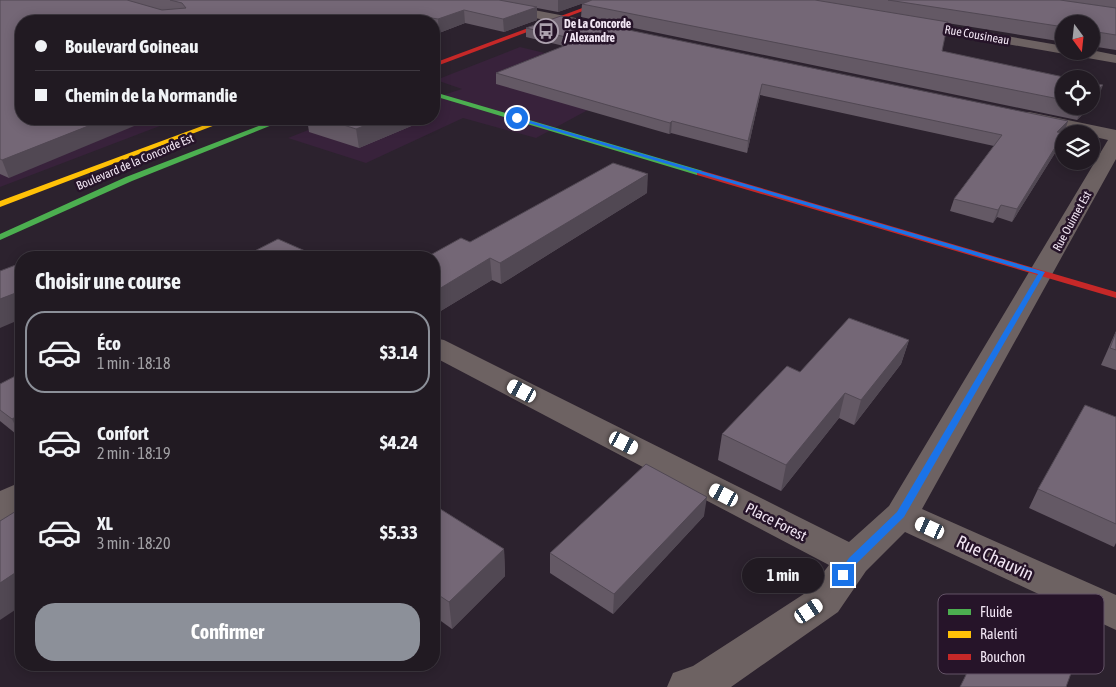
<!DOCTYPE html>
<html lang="fr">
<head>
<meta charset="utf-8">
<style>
  body { margin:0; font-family:"Asap Condensed",sans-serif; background:#29232a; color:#f1f3f6; height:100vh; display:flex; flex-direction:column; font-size:19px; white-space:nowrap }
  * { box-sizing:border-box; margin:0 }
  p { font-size:16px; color:#a2a1a5 }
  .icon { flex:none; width:28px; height:28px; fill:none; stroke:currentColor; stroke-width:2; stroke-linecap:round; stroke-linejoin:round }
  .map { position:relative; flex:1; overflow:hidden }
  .sheet { position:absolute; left:15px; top:251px; width:425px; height:420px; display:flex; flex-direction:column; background:#211a22; border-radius:20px; box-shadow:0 2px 12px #0003,0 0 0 1px #3e3840 }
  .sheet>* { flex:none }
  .guide { position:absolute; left:15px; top:15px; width:425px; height:110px; border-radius:20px; box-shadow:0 2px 12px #0003,0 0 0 1px #3e3840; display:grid; align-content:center; height:110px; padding:0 20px; background:#211a22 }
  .needle { width:32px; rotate:165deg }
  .tools { position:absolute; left:1055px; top:15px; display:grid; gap:10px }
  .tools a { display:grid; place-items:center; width:45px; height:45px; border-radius:50%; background:#211a22; box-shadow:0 2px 12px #0003,0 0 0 1px #3e3840; font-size:25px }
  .end { position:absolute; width:22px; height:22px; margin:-11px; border:6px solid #1a73e8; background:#fff; box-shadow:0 0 0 2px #fff }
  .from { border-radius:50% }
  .bubble { position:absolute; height:35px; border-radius:18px; background:#211a22; box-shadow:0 2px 12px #0003,0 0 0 1px #3e3840; font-size:16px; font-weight:700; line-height:35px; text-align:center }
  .car { position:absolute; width:15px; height:30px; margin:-15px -8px; border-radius:6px; box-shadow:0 0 4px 1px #0007; background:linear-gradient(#fff 24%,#345 0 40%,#fff 0 76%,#345 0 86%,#fff 0) }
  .guide b { display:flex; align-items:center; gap:18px; height:48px; font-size:19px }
  .guide b+b { border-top:1px solid #3e3840 }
  .guide i { width:12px; height:12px; background:#f1f3f6 }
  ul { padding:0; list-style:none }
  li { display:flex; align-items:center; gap:15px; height:82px; margin:0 10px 8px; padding:0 10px; border:2px solid transparent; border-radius:20px }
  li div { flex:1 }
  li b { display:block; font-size:19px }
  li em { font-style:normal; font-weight:700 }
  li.current { border-color:#8c9099 }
  li>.icon { width:45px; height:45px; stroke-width:1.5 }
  h2 { padding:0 20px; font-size:22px; line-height:60px }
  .action { display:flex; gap:10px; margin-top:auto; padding:10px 20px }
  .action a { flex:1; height:58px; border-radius:20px; background:#8c9099; color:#fff; font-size:20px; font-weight:700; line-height:58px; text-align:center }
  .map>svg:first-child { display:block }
  .built { fill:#38223b }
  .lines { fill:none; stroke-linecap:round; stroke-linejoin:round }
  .street { fill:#6d6262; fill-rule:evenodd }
  .fast { fill:#4caf50; fill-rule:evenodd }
  .slow { fill:#ffc107; fill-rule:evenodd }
  .jam { fill:#c62828; fill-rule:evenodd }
  .wall { fill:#645965 }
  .shaded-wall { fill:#514853 }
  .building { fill:#746776; stroke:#514853 }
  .route { fill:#1a73e8 }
  .labels { text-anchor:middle; stroke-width:5; stroke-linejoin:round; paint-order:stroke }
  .far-poi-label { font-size:12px; font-weight:bold; fill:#f1e5f3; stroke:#261429; text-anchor:start }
  .far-street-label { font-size:12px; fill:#f1e5f3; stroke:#261429 }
  .street-label { font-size:15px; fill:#f1e5f3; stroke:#261429 }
  .near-street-label { font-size:18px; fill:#f1e5f3; stroke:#261429 }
  .key { fill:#261429; stroke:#635366; stroke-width:1 }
  .key-label { font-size:14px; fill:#f1e5f3 }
</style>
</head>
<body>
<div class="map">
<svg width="1116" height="687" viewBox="0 0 1116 687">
  <rect width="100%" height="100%" fill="#2c222e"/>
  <!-- built -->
  <g class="built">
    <polygon points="0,25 21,119 178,119 0,187"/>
    <polygon points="520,47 647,78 536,138 463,118 366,163 288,138 336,119 434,119 434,98 462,89 436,80"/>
  </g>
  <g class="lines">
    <!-- street -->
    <g class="street">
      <polygon points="457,0 482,0 586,20 593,24 586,28 463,4"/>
      <polygon points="909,19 1064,46 1064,51 1091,50 1116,55 1116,63 904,26 902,23"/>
      <polygon points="1029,112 1116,130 1116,159 922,509 1116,595 1116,630 905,532 866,571 838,612 731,687 667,687 673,673 693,666 810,590 829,565 434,357 434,338 444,340 849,542 889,506 1108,140 1091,136 1091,134 1081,134 1023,121 1020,117 1023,113"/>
      <polygon points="21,482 21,511 12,517 0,521 0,491"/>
    </g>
    <!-- fast -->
    <g class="fast">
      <polygon points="434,92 703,171 704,173 697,175 434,96"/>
      <polygon points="277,119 287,119 132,181 0,240 0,234 126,177"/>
    </g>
    <!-- slow -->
    <polygon class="slow" points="221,119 231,119 0,207 0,201"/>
    <!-- jam -->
    <g class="jam">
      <polygon points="604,0 612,0 434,67 434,63"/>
      <polygon points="697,171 703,171 1116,292 1116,298 697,175"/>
    </g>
  </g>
  <!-- wall -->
  <g class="wall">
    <polygon points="0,0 592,0 558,12 537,8 537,20 504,32 465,23 439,33 434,32 434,21 21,21 9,178 0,174"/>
    <polygon points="592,0 1116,0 1116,50 1091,46 1091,24 1064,24 1064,42 947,23 942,51 1064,79 1064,106 1091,106 1077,120 581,17 582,4"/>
    <polygon points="526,28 1068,121 1060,145 1012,222 997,217 993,223 950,211 954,199 994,146 760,95 747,153 671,133 669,134 496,84 496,73 564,46 526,37"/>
    <polygon points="307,119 428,119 359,148 309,132"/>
    <polygon points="647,193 501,284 492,280 434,315 434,258 470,242"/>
    <polygon points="1116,331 1116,370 1101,365"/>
    <polygon points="909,340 901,364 854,425 839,418 781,491 718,460 722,434 800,372"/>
    <polygon points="0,384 21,438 0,421"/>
    <polygon points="1116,417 1116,543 1114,547 1029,508 1038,489"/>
    <polygon points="434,505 504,549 505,576 452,629 434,616"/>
    <polygon points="704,516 613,614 550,573 550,553"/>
  </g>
  <!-- shaded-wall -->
  <g class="shaded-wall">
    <polygon points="558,0 592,0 558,12"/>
    <polygon points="537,7 537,20 504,32 503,19"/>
    <polygon points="464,10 465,23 439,33 438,19"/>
    <polygon points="425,17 425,21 409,21"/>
    <polygon points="762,84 760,95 747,153 748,141"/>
    <polygon points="1103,85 1097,101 1091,106 1091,96"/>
    <polygon points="1082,106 1091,106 1077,120"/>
    <polygon points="106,119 151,119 9,178 2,160"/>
    <polygon points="381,119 428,119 359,148 356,129"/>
    <polygon points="672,121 671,133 669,134 670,123"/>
    <polygon points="1068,121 1064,133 1053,143 1057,132"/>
    <polygon points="1064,134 1060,145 1012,222 1017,209"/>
    <polygon points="648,174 647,193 501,284 500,263"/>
    <polygon points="1001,205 997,217 993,223 998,210"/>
    <polygon points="312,254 313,258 305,258"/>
    <polygon points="490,258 492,280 434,315 434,292"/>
    <polygon points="21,291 21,319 0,328 0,299"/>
    <polygon points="909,340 901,364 854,425 861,400"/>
    <polygon points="845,393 839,418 781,491 786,465"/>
    <polygon points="21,414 21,438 12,419"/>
    <polygon points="707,497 704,516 613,614 614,594"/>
    <polygon points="504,549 505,576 452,629 449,602"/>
    <polygon points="21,569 21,606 0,620 0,583"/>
  </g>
  <!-- building -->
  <g class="building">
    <polygon points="0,0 127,0 162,10 186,8 182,3 170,0 499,0 537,7 503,19 464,10 438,19 425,17 409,21 343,21 340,20 336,21 21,21 21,119 106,119 2,160 0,159"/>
    <polygon points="592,0 815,0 948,22 942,51 1073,79 1064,79 1064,100 582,4"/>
    <polygon points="888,0 1060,0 1116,8 1116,35 1091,31 1091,24 1064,24 1064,27"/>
    <polygon points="561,16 1068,121 1057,132 1064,133 1017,209 1001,205 998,210 954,199 1002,135 762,84 748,141 672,121 670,123 496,73 579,40 526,28"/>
    <polygon points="1091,83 1103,85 1091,96"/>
    <polygon points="325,119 381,119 356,129"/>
    <polygon points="613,163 648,174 500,263 490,258 434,292 434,258 425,258 461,238 470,242"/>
    <polygon points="278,239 312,254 305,258 241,258"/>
    <polygon points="21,263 21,291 0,299 0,271"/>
    <polygon points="849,318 909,340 861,400 845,393 786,465 722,434 787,366 800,372"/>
    <polygon points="1116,332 1116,350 1110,348"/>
    <polygon points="21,373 21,414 12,419 0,410 0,384"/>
    <polygon points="1085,405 1116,417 1116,524 1038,489"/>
    <polygon points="646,464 707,497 614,594 550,553"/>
    <polygon points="434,505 504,549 449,602 434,592"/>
    <polygon points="21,508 21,569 0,583 0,521"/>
    <polygon points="992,622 1074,665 1066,687 960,687"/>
  </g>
  <!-- route -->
  <polygon class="route" points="517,117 1045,272 904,517 856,564 847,578 839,578 837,575 849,558 897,512 1038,274 515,119"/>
  <!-- icons -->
  <defs>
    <symbol id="bus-ring" viewBox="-11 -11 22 22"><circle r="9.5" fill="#261429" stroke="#aca1ae" stroke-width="1.5"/><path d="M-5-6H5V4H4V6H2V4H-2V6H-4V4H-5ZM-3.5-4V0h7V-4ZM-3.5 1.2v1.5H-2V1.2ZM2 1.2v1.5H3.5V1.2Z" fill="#aca1ae"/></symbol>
  </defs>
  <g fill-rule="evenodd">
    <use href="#bus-ring" x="532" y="17" width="28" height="28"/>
  </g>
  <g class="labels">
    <!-- far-poi labels -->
    <g class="far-poi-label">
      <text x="564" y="28">De La Concorde<tspan x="564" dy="14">/ Alexandre</tspan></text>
    </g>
    <!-- far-street labels -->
    <g class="far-street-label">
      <text transform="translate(977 35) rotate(10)" y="4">Rue Cousineau</text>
      <text transform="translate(135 162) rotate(-23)" y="4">Boulevard de la Concorde Est</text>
      <text transform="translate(1072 221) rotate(-61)" y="4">Rue Ouimet Est</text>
    </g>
    <!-- street labels -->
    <g class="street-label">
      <text transform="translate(776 522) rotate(27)" y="5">Place Forest</text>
    </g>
    <!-- near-street labels -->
    <g class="near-street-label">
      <text transform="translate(995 558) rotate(25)" y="6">Rue Chauvin</text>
    </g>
  </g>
  <!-- legend -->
  <rect x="938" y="594" width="166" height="80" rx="8" class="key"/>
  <rect x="948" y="609" width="23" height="6" fill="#4caf50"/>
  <rect x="948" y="631" width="23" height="7" fill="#ffc107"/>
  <rect x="948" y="654" width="23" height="6" fill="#c62828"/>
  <g class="key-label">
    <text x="980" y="617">Fluide</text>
    <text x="980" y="639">Ralenti</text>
    <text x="980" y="662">Bouchon</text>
  </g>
</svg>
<div class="tools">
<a><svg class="needle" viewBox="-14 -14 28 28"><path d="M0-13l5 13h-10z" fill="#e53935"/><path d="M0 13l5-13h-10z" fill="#a2a1a5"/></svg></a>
<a><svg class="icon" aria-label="locate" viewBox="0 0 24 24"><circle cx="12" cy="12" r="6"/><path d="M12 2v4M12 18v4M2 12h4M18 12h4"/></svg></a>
<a><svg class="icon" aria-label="layers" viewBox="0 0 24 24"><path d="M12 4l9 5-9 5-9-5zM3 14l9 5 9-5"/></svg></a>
</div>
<i class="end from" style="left:517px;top:118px"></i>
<i class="end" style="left:843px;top:575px"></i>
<div class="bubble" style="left:742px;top:558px;width:82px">1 min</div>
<i class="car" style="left:522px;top:391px;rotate:298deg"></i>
<i class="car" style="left:624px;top:443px;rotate:117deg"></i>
<i class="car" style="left:724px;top:495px;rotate:297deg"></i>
<i class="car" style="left:930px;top:528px;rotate:295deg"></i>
<i class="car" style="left:809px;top:611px;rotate:56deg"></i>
<div class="guide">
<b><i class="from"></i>Boulevard Goineau</b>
<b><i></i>Chemin de la Normandie</b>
</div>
<section class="sheet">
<h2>Choisir une course</h2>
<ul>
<li class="current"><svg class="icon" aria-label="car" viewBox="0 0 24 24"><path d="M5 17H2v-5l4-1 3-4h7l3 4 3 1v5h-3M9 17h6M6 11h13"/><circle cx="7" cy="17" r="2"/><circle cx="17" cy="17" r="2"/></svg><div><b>Éco</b><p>1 min · 18:18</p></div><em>$3.14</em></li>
<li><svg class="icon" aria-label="car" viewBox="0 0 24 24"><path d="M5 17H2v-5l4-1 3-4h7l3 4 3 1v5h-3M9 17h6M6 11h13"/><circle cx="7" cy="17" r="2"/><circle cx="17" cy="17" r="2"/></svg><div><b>Confort</b><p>2 min · 18:19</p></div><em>$4.24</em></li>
<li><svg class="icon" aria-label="car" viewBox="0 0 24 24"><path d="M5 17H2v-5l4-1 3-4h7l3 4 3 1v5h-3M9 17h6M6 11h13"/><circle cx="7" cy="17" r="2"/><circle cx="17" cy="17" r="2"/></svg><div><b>XL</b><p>3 min · 18:20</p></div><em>$5.33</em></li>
</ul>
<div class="action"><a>Confirmer</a></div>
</section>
</div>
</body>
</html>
